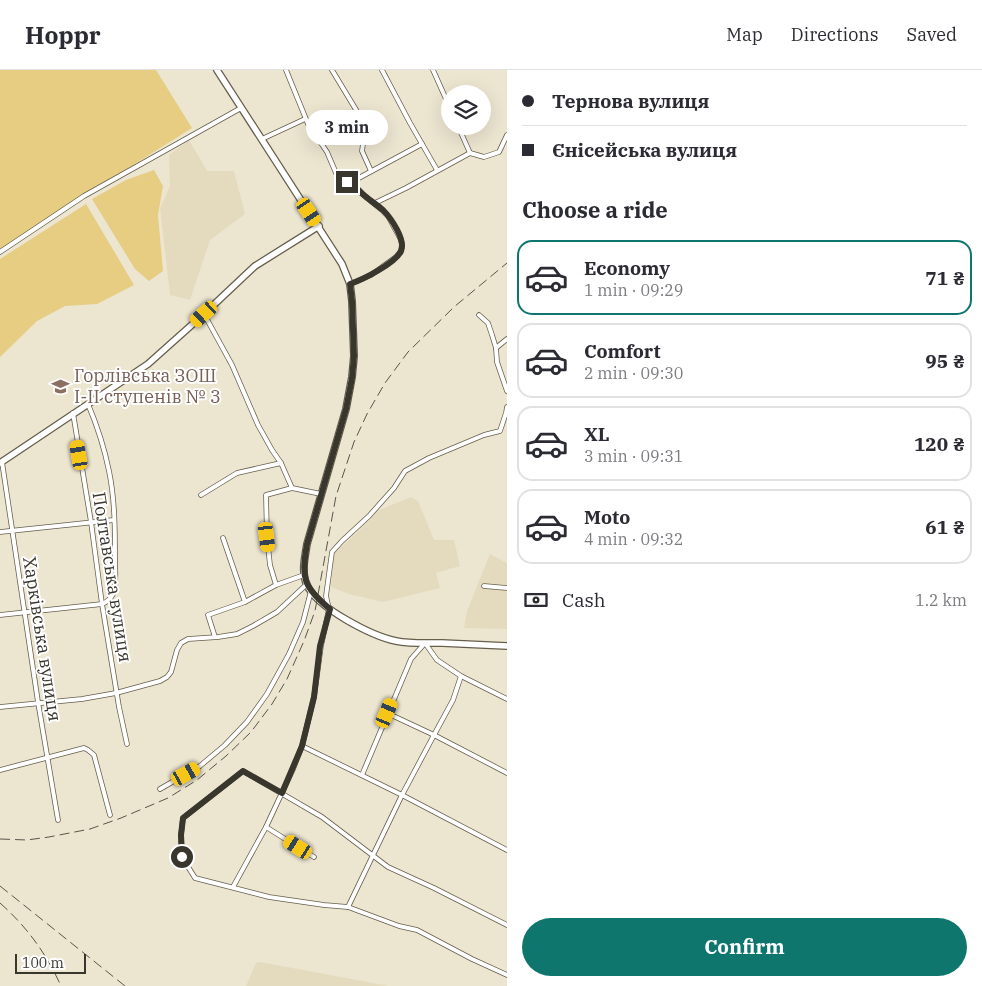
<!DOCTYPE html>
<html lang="en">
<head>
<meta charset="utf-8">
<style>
  body { margin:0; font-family:"IBM Plex Serif",serif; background:#f2f2f3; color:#2b2b33; height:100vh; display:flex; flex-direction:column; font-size:19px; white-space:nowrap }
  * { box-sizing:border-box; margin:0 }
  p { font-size:16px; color:#7c7c81 }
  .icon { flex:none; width:28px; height:28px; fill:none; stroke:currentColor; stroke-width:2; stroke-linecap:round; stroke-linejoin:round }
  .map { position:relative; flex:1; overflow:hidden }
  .panel { display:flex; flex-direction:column; background:#fff; width:475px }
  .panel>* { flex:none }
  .top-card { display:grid; align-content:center; height:110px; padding:0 15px; background:#fff }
  .fabs { position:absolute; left:441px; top:15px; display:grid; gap:10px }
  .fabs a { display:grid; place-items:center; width:50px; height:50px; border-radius:50%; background:#fff; box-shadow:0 5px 20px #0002; font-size:25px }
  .scale { position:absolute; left:15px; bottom:12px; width:71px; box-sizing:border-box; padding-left:5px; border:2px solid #39362e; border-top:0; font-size:14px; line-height:18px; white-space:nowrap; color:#39362e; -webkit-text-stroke:4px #fff; paint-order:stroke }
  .end { position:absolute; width:22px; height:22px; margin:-11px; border:6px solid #39362e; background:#fff; box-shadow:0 0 0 2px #fff }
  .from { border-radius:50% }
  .bubble { position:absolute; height:35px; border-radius:18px; background:#fff; box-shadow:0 5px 20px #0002; font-size:16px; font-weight:700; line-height:35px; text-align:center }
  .car { position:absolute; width:15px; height:30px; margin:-15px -8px; border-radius:6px; box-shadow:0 0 4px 1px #0007; background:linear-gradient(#f5c518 24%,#345 0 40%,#f5c518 0 76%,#345 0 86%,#f5c518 0) }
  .top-card b { display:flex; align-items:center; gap:18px; height:48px; font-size:19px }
  .top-card b+b { border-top:1px solid #e1e1e2 }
  .top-card i { width:12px; height:12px; background:#2b2b33 }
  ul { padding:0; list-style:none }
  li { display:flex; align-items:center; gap:15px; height:75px; margin:0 10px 8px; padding:0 5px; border:2px solid #e1e1e2; border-radius:15px }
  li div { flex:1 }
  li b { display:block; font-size:19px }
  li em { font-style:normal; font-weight:700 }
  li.selected { border-color:#0f766e }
  li>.icon { width:45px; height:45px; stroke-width:1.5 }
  h2 { padding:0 15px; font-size:22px; line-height:60px }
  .pay { display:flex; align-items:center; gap:12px; height:55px; padding:0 15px; font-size:19px }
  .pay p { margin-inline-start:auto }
  .button { display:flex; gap:10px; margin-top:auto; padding:10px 15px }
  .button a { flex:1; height:58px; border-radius:30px; background:#0f766e; color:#fff; font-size:20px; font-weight:700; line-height:58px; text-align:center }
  header { display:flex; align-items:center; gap:30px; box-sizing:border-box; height:70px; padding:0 25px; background:#fff; border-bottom:1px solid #e1e1e2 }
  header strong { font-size:24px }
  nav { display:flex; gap:28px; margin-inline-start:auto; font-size:18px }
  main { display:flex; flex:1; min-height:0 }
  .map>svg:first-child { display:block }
  .built { fill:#e4dbbf }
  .green { fill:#e6cd82 }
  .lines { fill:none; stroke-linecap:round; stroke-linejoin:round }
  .street-casing { stroke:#655e4c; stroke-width:5.5 }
  .secondary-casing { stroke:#655e4c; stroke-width:8 }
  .street { stroke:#fff; stroke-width:4 }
  .secondary { stroke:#fff; stroke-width:5.5 }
  .rail { stroke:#59554b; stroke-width:1; stroke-dasharray:10 5; stroke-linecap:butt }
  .route { stroke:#39362e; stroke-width:6 }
  .labels { text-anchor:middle; stroke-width:4; stroke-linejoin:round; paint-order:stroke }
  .education-label { font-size:18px; fill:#785e54; stroke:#fff; text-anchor:start }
  .street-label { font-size:18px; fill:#39362e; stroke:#fff }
</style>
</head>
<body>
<header>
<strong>Hoppr</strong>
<nav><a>Map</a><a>Directions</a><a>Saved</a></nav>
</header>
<main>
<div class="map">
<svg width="507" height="916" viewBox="0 0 507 916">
  <rect width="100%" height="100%" fill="#ece5d0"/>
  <!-- built -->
  <g class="built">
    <polygon points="189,70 207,101 234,101 245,144 210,170 190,230 170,225 160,138 170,116 169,85"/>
    <polygon points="411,427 418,431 434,470 454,470 460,496 436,503 440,518 383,532 349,524 331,517 334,484 369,451 377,441"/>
    <polygon points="490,484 507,493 507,559 464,558 467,541"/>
    <polygon points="260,892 389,916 246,916 256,893"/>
  </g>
  <!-- green -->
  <g class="green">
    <polygon points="0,0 156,0 192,58 0,179"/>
    <polygon points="154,100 163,116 158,145 163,201 149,211 135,199 92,129 126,110"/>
    <polygon points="86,134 134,215 97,234 65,236 37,251 0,287 0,189"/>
  </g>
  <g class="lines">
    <defs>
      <g id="street">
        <polyline points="286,0 308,54 327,82 336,103 342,109 354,115 361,123 382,140 388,146 400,168 402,174 401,181 396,187 371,205 350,214"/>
        <polyline points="332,0 364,53 365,60 362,81 371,101"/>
        <polyline points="382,0 410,53 437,100"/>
        <polyline points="433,0 450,38"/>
        <polyline points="458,56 470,83"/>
        <polyline points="262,69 305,49"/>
        <polyline points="470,83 484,87 499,82 507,65"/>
        <polyline points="354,115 355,111 357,109 422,74"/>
        <polyline points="375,133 406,118 470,83"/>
        <polyline points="0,182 84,126 241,38"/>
        <polyline points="204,244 232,295 258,355 272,380 281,393 292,418 266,425 267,467 270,495 276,515"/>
        <polyline points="479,245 488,253 492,265 496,278 497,292 507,321"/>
        <polyline points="496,278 507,269"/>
        <polyline points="73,343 91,452 102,534 119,637 127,674"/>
        <polyline points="2,392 38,632 58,750"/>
        <polyline points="292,418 321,424"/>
        <polyline points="201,425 237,403 281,393"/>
        <polyline points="0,462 114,450"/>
        <polyline points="223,468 245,532"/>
        <polyline points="484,516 507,518"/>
        <path d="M0,545L102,534C107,532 110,530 113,524C117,515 115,500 115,490C115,460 115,430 109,401C105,381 96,353 88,334"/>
        <polyline points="215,567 208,545 245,532 276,515 304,505"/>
        <polyline points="0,637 82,629 116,623 160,611 167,607 171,602 177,580 181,573 188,569 218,567 237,564 253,556 277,542 307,514"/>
        <polyline points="387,643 434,665 507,703"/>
        <polyline points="302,676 402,725 507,780"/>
        <polyline points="0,700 84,678 88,680 94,685 110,745"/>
        <polyline points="362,705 411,589 425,573 437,590 461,606 507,629"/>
        <polyline points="160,719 200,696 225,675 247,652 267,624 289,584 303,552 311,521"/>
        <polyline points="266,757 314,787"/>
        <polyline points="233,817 266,757 293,699 302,676 314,627 321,576 329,539 326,526 332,482 342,471 369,446 394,418 405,401 429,388 484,365 500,361 506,343 507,337"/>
        <polyline points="348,837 402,725 434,665 453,630 461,606"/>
        <polyline points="507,855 434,818 388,797 322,747 243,701 183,748 181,765 182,787 195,808 269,827 324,835 348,837 399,856 417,860 472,889 507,905"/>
      </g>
      <g id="secondary">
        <path d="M217,0L342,194L350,214L352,231L354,286L352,307L346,339L307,474C305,487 301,502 307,515C317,538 372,566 396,571C411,574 427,573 442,573C464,574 485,575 507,576"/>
        <polyline points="0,393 148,294 204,244 255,196 319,156"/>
      </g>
    </defs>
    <!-- street casing -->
    <use href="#street" class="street-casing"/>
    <!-- secondary casing -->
    <use href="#secondary" class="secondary-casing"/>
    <!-- street -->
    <use href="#street" class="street"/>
    <!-- secondary -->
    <use href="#secondary" class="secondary"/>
    <!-- rail -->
    <g class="rail">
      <polyline points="0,769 27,770 49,767 90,759 121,748 168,728 197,710 226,686 251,662 272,634 287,609 304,571 315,541 336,426 354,372 367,344 385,313 408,282 454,237 507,193"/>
      <polyline points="0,816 125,916"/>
      <path d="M0,833C27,857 46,883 61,916"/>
    </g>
  </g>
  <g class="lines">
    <!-- route -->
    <path class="route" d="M182,787L181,765L183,748L243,701L282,723L302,676L314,627L320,576L330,539C303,517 301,508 307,474L346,339L352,308L354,286L352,231L350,214C362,210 396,193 401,181C406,170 391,148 383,140C377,135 371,131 365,126C358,120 356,115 347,112"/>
  </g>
  <!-- icons -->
  <defs>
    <symbol id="school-bare" viewBox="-9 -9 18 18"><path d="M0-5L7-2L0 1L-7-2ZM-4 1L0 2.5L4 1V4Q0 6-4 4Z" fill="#8d6e63" stroke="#fff" stroke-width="2.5" paint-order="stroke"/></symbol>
  </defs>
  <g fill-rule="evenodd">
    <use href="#school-bare" x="48" y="304" width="25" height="25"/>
  </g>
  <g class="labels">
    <!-- education labels -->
    <g class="education-label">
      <text x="74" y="312">Горлівська ЗОШ<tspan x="74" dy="21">І-ІІ ступенів № 3</tspan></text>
    </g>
    <!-- street labels -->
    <g class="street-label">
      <text transform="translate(112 507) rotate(81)" y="6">Полтавська вулиця</text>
      <text transform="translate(42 569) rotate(81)" y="6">Харківська вулиця</text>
    </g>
  </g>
</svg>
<div class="fabs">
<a><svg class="icon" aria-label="layers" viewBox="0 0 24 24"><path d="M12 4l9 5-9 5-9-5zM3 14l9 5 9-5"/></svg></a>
</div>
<div class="scale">100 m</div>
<i class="end from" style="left:182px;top:787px"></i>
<i class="end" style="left:347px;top:112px"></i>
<div class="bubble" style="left:306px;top:40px;width:82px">3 min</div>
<i class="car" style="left:309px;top:142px;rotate:146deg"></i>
<i class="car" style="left:204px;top:244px;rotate:228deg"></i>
<i class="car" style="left:79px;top:385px;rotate:350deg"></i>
<i class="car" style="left:267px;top:467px;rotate:173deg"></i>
<i class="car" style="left:387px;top:643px;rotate:23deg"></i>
<i class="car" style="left:186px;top:704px;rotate:61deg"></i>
<i class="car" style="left:298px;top:777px;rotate:302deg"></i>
</div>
<section class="panel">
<div class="top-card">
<b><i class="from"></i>Тернова вулиця</b>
<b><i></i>Єнісейська вулиця</b>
</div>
<h2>Choose a ride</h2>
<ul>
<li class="selected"><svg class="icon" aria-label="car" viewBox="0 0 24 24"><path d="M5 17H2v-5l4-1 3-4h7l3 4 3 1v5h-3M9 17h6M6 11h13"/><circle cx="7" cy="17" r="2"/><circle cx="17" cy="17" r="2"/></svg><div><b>Economy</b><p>1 min · 09:29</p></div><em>71 ₴</em></li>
<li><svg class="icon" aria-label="car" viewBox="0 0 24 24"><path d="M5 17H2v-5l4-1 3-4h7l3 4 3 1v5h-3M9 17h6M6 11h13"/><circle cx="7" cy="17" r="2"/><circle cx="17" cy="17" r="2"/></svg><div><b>Comfort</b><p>2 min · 09:30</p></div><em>95 ₴</em></li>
<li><svg class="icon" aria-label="car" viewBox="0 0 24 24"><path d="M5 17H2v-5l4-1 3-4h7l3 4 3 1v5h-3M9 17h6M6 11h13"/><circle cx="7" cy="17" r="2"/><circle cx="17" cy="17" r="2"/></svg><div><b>XL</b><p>3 min · 09:31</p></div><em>120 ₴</em></li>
<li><svg class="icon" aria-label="car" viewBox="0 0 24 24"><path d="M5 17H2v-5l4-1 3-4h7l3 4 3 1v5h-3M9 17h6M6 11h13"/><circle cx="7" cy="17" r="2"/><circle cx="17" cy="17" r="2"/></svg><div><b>Moto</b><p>4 min · 09:32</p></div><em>61 ₴</em></li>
</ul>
<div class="pay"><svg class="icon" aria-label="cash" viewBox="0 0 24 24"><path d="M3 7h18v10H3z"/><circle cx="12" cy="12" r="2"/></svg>Cash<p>1.2 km</p></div>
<div class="button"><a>Confirm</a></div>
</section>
</main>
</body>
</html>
